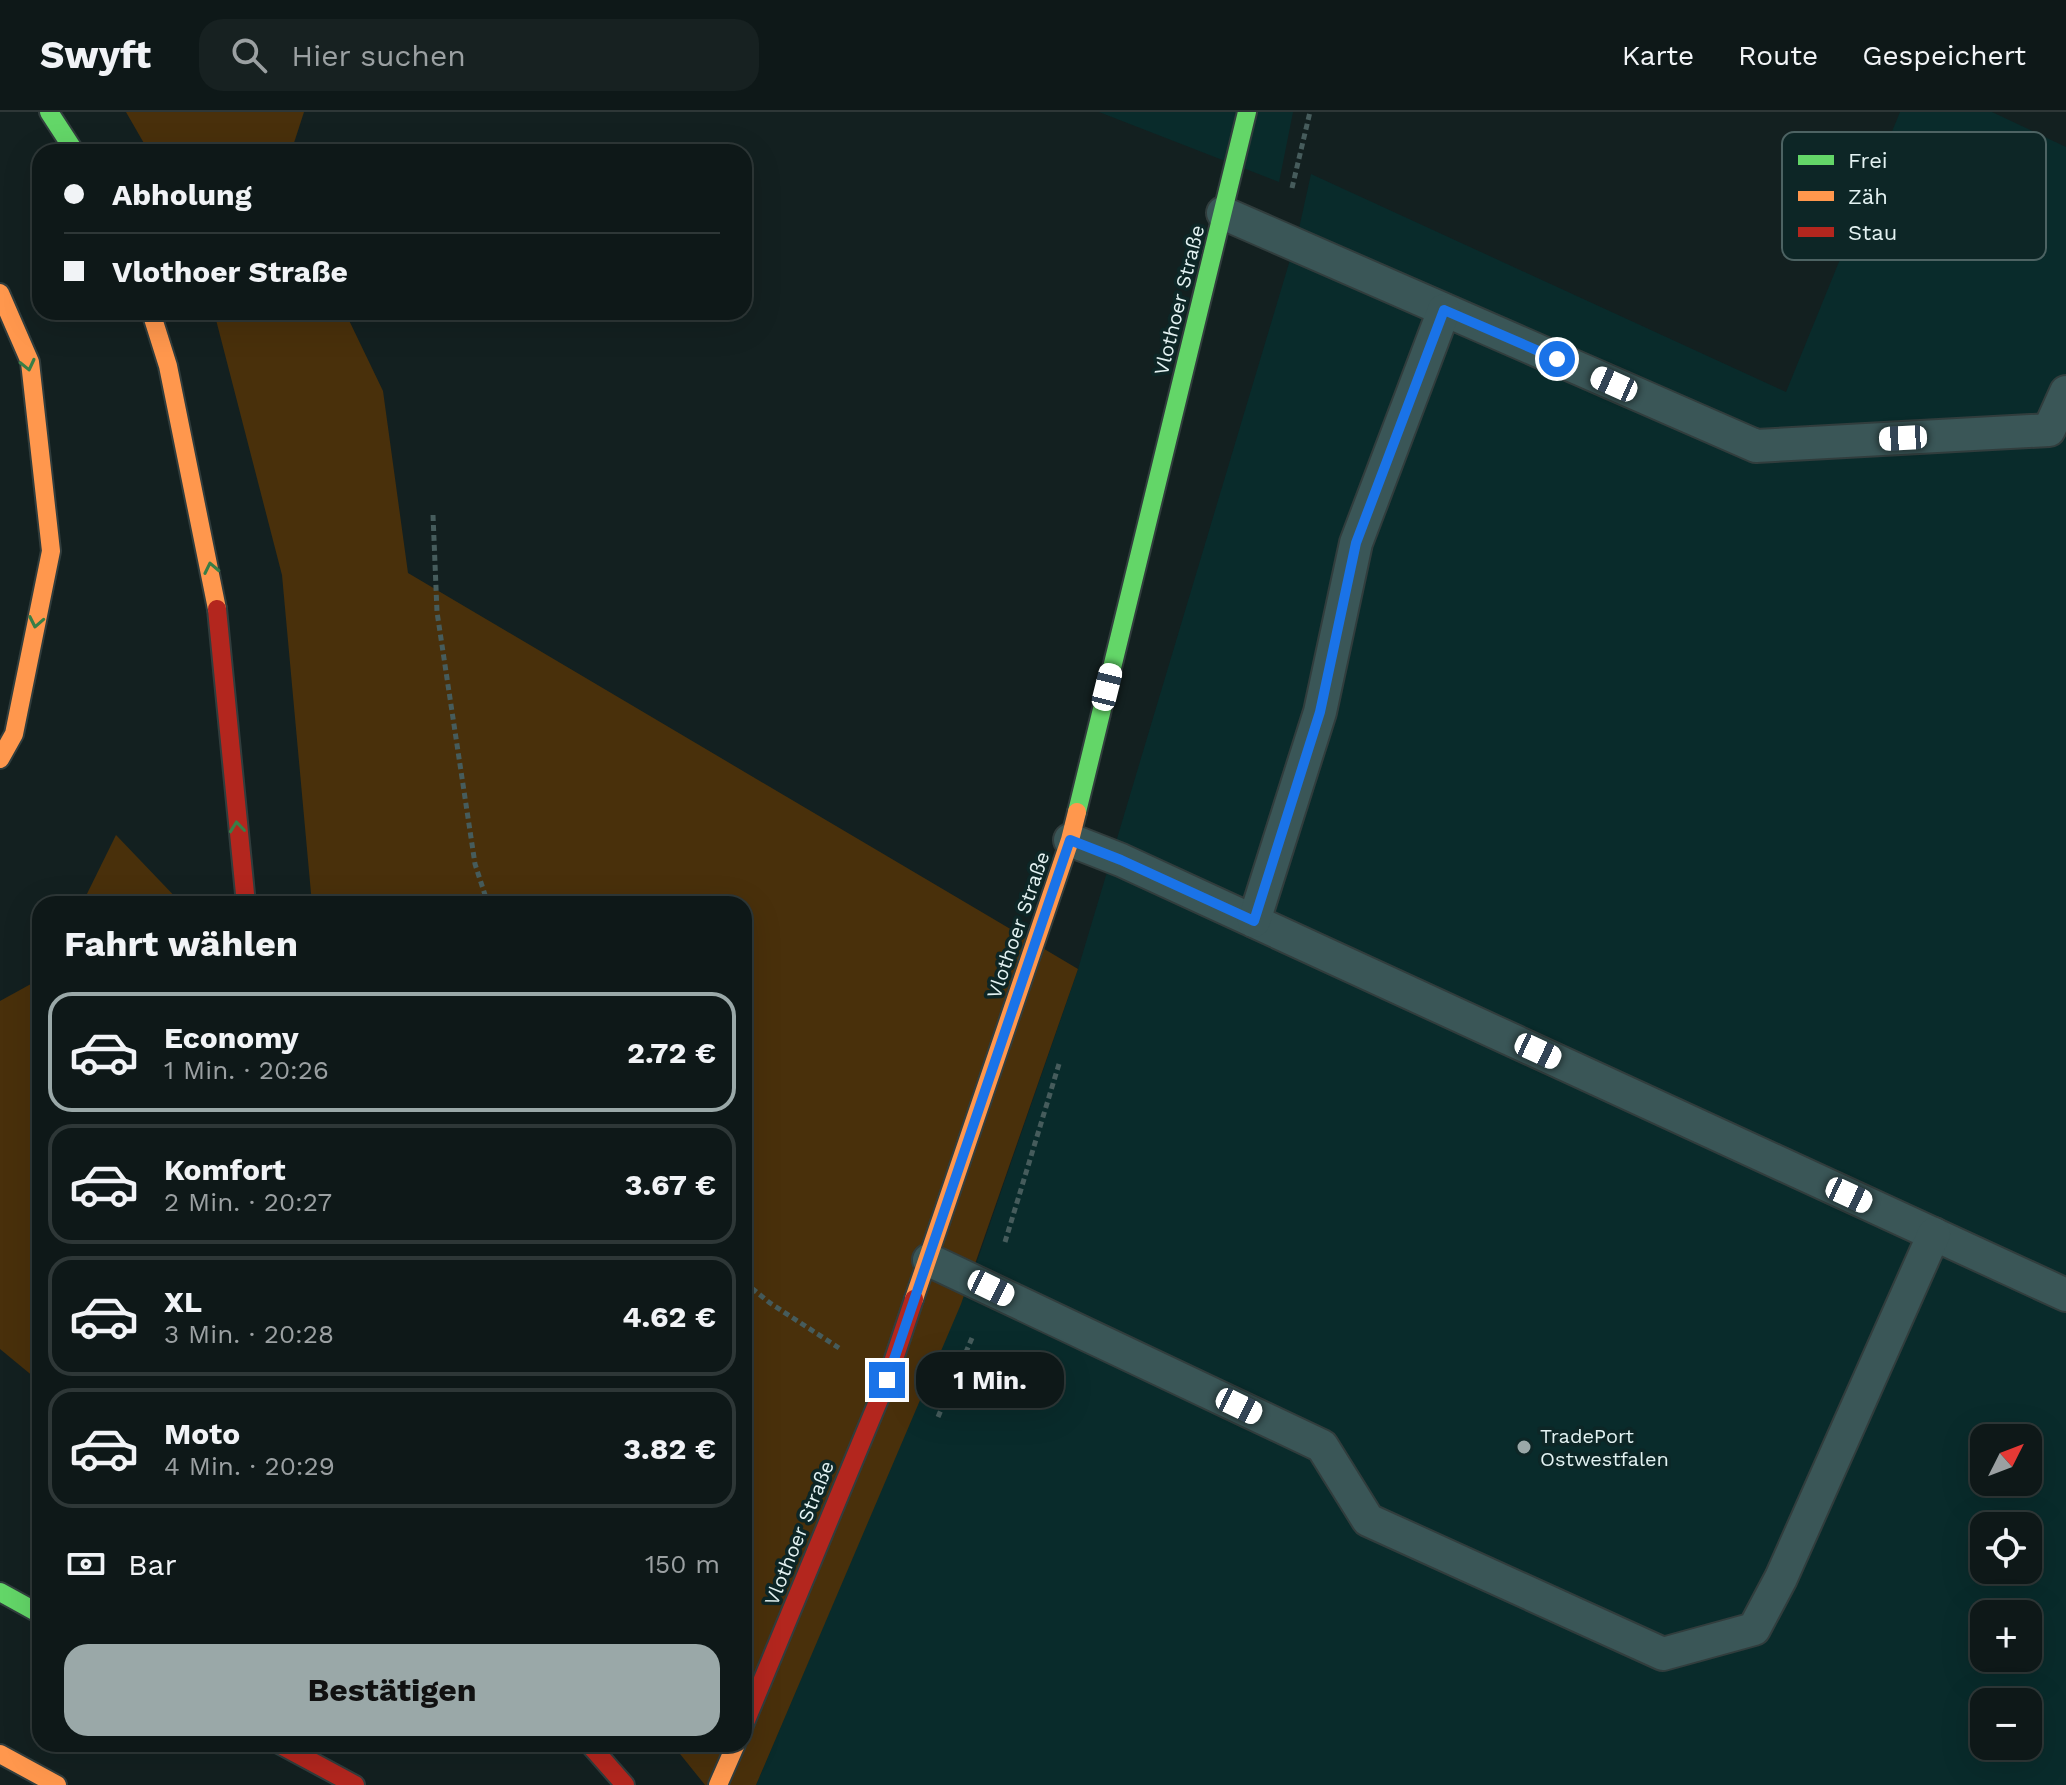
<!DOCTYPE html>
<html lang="de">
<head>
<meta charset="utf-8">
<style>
  body { margin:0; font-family:"Work Sans",sans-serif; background:#172121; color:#f1f3f6; height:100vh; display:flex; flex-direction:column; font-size:30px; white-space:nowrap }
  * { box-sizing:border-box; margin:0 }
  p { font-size:26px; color:#9ba0a2 }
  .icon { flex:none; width:44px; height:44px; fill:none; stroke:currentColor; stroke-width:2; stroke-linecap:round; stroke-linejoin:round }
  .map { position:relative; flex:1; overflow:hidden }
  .panel { position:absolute; left:32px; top:784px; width:720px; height:856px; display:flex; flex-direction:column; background:#0e1818; border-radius:24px; box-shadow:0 8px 32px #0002,0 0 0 2px #2e3737 }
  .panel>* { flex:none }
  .guide { position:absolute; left:32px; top:32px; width:720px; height:176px; border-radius:24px; box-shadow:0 8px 32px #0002,0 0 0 2px #2e3737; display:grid; align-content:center; height:176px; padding:0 32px; background:#0e1818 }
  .needle { width:52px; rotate:48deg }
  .buttons { position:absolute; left:1970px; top:1312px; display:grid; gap:16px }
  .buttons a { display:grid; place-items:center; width:72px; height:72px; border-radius:16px; background:#0e1818; box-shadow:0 8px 32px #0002,0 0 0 2px #2e3737; font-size:40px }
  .end { position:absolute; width:36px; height:36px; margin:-18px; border:10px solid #1a73e8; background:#fff; box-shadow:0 0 0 4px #fff }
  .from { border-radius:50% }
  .bubble { position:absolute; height:56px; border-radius:24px; background:#0e1818; box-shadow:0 8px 32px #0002,0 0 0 2px #2e3737; font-size:26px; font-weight:700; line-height:56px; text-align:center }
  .car { position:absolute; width:24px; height:48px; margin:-24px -12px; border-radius:10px; box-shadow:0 0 6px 2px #0007; background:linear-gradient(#fff 24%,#345 0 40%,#fff 0 76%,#345 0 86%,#fff 0) }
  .guide b { display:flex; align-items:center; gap:28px; height:76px; font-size:30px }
  .guide b+b { border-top:2px solid #2e3737 }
  .guide i { width:20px; height:20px; background:#f1f3f6 }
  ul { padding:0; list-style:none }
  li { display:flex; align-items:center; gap:24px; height:120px; margin:0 16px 12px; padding:0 16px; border:4px solid #2e3737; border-radius:24px }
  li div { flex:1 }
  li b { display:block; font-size:30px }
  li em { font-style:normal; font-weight:700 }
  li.active { border-color:#9aa8a8 }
  li>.icon { width:72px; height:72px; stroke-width:1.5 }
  h2 { padding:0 32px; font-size:36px; line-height:96px }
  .pay { display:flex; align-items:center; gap:20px; height:88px; padding:0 32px; font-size:30px }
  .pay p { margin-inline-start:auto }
  .primary-button { display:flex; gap:16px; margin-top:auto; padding:16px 32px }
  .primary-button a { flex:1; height:92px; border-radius:24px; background:#9aa8a8; color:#111; font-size:32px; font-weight:700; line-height:92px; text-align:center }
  header { display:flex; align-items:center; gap:48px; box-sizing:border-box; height:112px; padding:0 40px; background:#0e1818; border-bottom:2px solid #2e3737 }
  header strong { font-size:38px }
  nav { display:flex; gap:44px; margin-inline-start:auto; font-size:28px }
  .search { width:560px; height:72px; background:#172121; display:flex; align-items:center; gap:20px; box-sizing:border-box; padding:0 28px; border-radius:24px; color:#9ba0a2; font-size:30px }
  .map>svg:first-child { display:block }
  .built { fill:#092b2b; fill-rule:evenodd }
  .green { fill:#49300b }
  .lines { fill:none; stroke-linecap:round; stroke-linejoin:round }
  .lane-casing { stroke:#313d3d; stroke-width:36 }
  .fast-casing { stroke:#313d3d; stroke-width:22 }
  .slow-casing { stroke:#313d3d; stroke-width:22 }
  .jam-casing { stroke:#313d3d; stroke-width:22 }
  .path { stroke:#465c5c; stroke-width:5; stroke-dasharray:6 4; stroke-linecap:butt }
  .lane { stroke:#3a5657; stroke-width:32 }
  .fast { stroke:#63d668; stroke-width:18 }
  .slow { stroke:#ff974d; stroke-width:18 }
  .jam { stroke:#b3261e; stroke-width:18 }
  .oneway { stroke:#387e47 }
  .route { stroke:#1a73e8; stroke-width:10 }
  .poi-dot { fill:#9aa8a8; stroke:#0d2626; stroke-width:3 }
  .labels { text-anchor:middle; stroke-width:7; stroke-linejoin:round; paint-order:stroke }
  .street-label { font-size:20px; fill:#e3f2f2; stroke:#0d2626 }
  .poi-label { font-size:20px; fill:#e3f2f2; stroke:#0d2626; text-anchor:start }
  .key { fill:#0d2626; stroke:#4d6363; stroke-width:2 }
  .key-label { font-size:22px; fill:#e3f2f2 }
</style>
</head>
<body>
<header>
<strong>Swyft</strong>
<div class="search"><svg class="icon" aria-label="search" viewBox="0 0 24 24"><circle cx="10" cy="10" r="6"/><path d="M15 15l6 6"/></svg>Hier suchen</div>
<nav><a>Karte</a><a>Route</a><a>Gespeichert</a></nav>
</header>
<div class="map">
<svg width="2066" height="1673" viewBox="0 0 2066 1673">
  <rect width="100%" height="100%" fill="#132020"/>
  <!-- built -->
  <g class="built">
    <polygon points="1099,0 1293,0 1279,70"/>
    <path d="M1900,0H1992L2066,35V1673H756L975,1155L1078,857L1298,121L1311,62L1786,280ZM1984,1326H2028V1370H1984ZM1984,1414H2028V1458H1984ZM1984,1502H2028V1546H1984ZM1984,1590H2028V1634H1984Z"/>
  </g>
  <!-- green -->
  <g class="green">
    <polygon points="126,0 304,0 291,40 149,40"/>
    <polygon points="214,200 345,200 383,279 408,461 1078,857 961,1192 756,1673 705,1673 672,1632 744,1632 744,792 312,792 282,463"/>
    <polygon points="116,723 182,792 82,792"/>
    <polygon points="40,867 40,1270 0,1237 0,889"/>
  </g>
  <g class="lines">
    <defs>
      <g id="lane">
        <polyline points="1223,101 1756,334 2049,318 2066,280"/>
        <polyline points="1070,728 1121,748 2066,1183"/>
        <polyline points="1254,809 1320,600 1356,431 1444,198"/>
        <polyline points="929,1148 1322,1334 1368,1408 1663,1542 1754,1517 1781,1466 1934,1122"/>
      </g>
      <g id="fast">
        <polyline points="49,0 75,40"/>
        <polyline points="1077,700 1247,0"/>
        <polyline points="0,1480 40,1502"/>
      </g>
      <g id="slow">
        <polyline points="0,181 30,250 51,439 14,622 0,647"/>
        <polyline points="151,200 168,254 217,497"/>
        <polyline points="914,1187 1070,728 1077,700"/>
        <polyline points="0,1642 57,1673"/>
        <polyline points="718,1673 736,1632"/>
      </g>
      <g id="jam">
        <polyline points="217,497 246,792"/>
        <polyline points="744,1613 887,1268 914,1187"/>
        <polyline points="279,1632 355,1673"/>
        <polyline points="589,1632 625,1673"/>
      </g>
    </defs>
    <!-- lane casing -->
    <use href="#lane" class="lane-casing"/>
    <!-- fast casing -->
    <use href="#fast" class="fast-casing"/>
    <!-- slow casing -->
    <use href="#slow" class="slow-casing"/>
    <!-- jam casing -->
    <use href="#jam" class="jam-casing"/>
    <!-- path -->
    <g class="path">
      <polyline points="1292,76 1310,0"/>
      <polyline points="433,403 437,500 475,752 488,792"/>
      <polyline points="1005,1130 1059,952"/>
      <polyline points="744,1170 770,1191 839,1236"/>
      <polyline points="938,1305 972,1226"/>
    </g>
    <!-- lane -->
    <use href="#lane" class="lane"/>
    <!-- fast -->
    <use href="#fast" class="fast"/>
    <!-- slow -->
    <use href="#slow" class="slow"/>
    <!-- jam -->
    <use href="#jam" class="jam"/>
  </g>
  <!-- one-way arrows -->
  <defs><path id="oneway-chevron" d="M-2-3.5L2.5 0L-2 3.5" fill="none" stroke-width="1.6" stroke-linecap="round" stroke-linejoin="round" transform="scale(2)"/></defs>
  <g class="oneway">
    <use href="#oneway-chevron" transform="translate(28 253) rotate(77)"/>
    <use href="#oneway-chevron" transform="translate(211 456) rotate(-102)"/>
    <use href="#oneway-chevron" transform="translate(36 510) rotate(101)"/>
    <use href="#oneway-chevron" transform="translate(237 715) rotate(-96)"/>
  </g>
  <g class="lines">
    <!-- route -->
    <polyline class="route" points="887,1268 1070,728 1121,748 1254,809 1320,600 1356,431 1444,198 1557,247"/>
  </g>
  <!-- markers -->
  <circle class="poi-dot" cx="1524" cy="1335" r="8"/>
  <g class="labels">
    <!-- street labels -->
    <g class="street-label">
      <text transform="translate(1179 188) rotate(-76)" y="7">Vlothoer Straße</text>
      <text transform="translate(1018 813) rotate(-71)" y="7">Vlothoer Straße</text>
      <text transform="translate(799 1421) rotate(-68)" y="7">Vlothoer Straße</text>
    </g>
    <!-- poi labels -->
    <g class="poi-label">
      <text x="1540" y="1331">TradePort<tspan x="1540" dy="23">Ostwestfalen</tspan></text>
    </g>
  </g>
  <!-- legend -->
  <rect x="1782" y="20" width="264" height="128" rx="12" class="key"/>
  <rect x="1798" y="43" width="36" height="10" fill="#63d668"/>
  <rect x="1798" y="79" width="36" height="10" fill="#ff974d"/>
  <rect x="1798" y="115" width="36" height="10" fill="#b3261e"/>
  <g class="key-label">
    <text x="1848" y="56">Frei</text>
    <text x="1848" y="92">Zäh</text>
    <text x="1848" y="128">Stau</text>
  </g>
</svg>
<div class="buttons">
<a><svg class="needle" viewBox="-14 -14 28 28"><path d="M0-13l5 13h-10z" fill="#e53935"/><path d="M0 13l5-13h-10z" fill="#9ba0a2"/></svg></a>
<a><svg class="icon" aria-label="locate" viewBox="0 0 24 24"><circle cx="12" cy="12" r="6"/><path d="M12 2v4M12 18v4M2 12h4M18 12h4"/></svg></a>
<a>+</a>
<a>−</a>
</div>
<i class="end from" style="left:1557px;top:247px"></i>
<i class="end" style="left:887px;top:1268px"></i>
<div class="bubble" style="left:916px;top:1240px;width:148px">1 Min.</div>
<i class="car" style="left:1614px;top:272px;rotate:294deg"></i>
<i class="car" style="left:1903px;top:326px;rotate:267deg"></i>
<i class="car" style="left:1107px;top:575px;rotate:14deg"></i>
<i class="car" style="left:1538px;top:939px;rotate:115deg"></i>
<i class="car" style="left:1849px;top:1083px;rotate:115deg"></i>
<i class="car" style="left:991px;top:1176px;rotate:116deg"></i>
<i class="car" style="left:1239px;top:1294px;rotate:116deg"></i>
<div class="guide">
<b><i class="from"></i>Abholung</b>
<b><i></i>Vlothoer Straße</b>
</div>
<section class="panel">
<h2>Fahrt wählen</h2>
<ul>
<li class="active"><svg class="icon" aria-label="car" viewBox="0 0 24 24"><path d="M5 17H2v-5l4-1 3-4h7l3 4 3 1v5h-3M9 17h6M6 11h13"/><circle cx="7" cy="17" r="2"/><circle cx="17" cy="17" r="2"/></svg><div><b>Economy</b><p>1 Min. · 20:26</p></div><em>2.72 €</em></li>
<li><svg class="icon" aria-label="car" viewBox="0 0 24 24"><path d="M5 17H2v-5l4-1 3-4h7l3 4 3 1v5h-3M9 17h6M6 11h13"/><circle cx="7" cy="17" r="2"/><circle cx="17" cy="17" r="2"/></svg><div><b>Komfort</b><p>2 Min. · 20:27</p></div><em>3.67 €</em></li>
<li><svg class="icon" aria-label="car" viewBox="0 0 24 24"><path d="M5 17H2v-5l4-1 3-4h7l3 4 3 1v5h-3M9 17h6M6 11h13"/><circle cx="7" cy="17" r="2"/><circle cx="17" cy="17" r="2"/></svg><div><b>XL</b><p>3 Min. · 20:28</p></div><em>4.62 €</em></li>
<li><svg class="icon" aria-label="car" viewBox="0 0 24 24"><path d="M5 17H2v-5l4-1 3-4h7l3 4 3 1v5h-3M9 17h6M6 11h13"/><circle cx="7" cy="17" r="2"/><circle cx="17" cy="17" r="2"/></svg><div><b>Moto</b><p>4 Min. · 20:29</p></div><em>3.82 €</em></li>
</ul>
<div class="pay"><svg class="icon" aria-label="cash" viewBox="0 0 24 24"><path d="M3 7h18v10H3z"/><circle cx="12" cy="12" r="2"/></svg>Bar<p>150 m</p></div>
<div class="primary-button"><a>Bestätigen</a></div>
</section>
</div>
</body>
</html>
